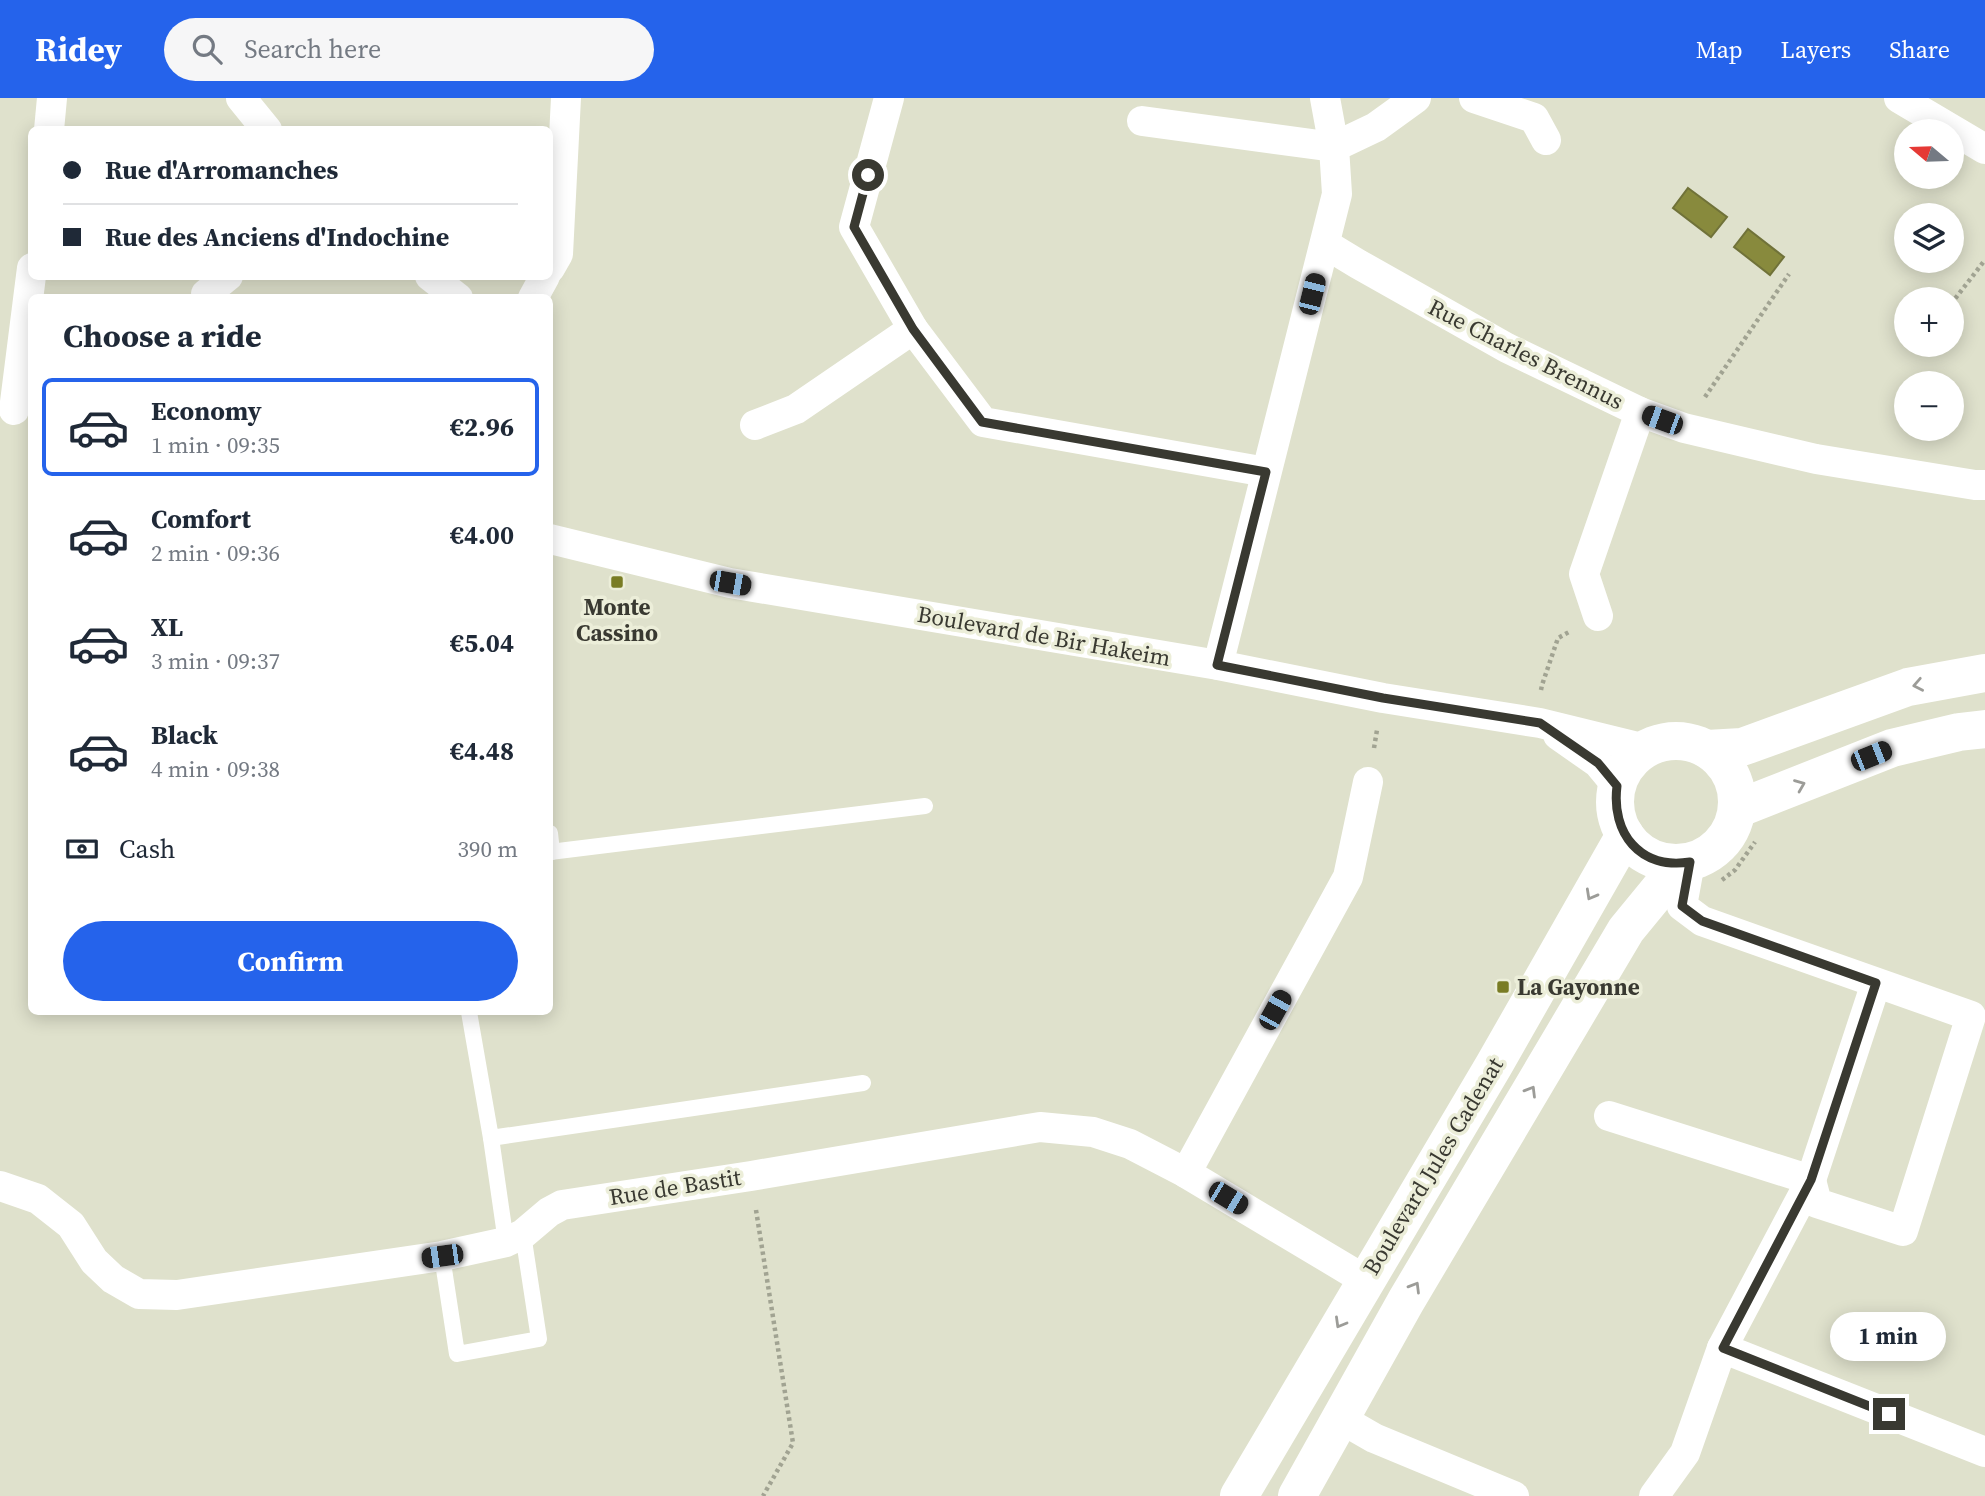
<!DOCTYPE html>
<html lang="en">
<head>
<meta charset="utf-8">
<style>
  body { margin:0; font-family:"Source Serif 4",serif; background:#f6f6f7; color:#1f2937; height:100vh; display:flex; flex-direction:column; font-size:26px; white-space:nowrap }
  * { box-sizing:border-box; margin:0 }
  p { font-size:23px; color:#747a83 }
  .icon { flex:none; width:38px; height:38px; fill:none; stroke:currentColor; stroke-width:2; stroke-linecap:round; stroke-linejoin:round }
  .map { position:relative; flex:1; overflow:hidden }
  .drawer { position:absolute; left:28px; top:196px; width:525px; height:721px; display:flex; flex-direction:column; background:#fff; border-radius:10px; box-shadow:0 4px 18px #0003 }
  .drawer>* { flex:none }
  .banner { position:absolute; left:28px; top:28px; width:525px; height:154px; border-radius:10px; box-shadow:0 4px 18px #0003; display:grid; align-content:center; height:154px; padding:0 35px; background:#fff }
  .needle { width:46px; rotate:289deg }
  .buttons { position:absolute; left:1894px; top:21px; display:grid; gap:14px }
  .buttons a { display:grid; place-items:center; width:70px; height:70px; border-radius:50%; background:#fff; box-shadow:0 4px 18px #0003; font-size:35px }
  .end { position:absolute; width:32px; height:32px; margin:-16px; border:9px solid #393931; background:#fff; box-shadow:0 0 0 4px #fff }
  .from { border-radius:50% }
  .bubble { position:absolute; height:49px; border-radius:24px; background:#fff; box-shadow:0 4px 18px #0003; font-size:23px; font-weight:700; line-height:49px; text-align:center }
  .car { position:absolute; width:21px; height:42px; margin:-21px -10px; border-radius:9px; box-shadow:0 0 5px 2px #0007; background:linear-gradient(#222 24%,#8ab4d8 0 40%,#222 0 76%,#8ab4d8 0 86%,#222 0) }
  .banner b { display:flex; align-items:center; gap:24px; height:66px; font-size:26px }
  .banner b+b { border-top:2px solid #e0e1e3 }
  .banner i { width:18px; height:18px; background:#1f2937 }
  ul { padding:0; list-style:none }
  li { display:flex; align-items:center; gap:21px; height:98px; margin:0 14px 10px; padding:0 21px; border:4px solid transparent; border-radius:10px }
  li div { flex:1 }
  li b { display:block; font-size:26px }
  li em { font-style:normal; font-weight:700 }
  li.on { border-color:#2563eb }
  li>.icon { width:63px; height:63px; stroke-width:1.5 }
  h2 { padding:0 35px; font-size:32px; line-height:84px }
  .pay { display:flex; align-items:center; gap:18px; height:77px; padding:0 35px; font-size:26px }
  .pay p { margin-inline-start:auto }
  .cta { display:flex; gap:14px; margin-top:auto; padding:14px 35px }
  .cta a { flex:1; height:80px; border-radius:42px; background:#2563eb; color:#fff; font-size:28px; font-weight:700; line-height:80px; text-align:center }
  header { display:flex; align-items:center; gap:42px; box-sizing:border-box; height:98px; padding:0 35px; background:#2563eb; color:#fff }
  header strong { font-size:33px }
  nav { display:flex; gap:38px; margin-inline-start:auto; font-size:24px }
  .search { width:490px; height:63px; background:#f6f6f7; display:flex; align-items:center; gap:18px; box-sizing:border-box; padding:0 24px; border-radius:38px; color:#747a83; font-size:26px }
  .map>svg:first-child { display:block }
  .water { fill:#888a3d; stroke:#707239; stroke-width:2 }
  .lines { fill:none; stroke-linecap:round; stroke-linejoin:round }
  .path { stroke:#a1a392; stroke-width:4.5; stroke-dasharray:3.5 3.5; stroke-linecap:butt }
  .lane { stroke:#fff; stroke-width:16 }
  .street { stroke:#fff; stroke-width:30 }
  .secondary { stroke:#fff; stroke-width:38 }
  .oneway { stroke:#9c9c98 }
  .route { stroke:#393931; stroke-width:9 }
  .poi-dot { fill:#797c24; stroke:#eceed9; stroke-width:2.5 }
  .labels { text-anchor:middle; stroke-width:7; stroke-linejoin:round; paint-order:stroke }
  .street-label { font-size:23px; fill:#393931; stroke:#eceed9 }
  .poi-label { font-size:23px; font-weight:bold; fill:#393931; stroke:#eceed9 }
</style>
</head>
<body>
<header>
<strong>Ridey</strong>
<div class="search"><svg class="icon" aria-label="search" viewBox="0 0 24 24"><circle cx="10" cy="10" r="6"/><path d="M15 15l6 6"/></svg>Search here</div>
<nav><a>Map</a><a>Layers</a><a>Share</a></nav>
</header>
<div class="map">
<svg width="1985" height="1398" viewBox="0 0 1985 1398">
  <rect width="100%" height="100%" fill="#dfe1cc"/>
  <!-- water -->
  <g class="water">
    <polygon points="1688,90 1727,119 1711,139 1673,110"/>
    <polygon points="1748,131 1784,159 1770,177 1734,149"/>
  </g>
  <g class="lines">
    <!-- path -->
    <g class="path">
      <polyline points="1951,206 1985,162"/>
      <polyline points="1705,299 1789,176"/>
      <polyline points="1541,592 1542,587 1558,540 1569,534"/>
      <polyline points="1374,650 1377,632"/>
      <polyline points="1722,782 1735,772 1755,744"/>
      <polyline points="756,1112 793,1345 763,1398"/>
    </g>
    <!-- lane -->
    <g class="lane">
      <polyline points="550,735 552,754"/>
      <polyline points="550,754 925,708"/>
      <polyline points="469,914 491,1040 863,985"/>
      <polyline points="491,1040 506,1144"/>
      <polyline points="442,1158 457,1256 539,1241 523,1136"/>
    </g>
    <!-- street -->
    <g class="street">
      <polyline points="241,0 267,32"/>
      <polyline points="889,0 854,129 913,231 983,324 1266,374"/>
      <polyline points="1474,0 1534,20 1546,42"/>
      <polyline points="1899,0 1985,51"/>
      <polyline points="1142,23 1334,49 1325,0"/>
      <polyline points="49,32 52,0"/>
      <polyline points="1325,146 1358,166 1507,250 1640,314 1684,330 1816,361 1975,387 1985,387"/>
      <polyline points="550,170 558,156 566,0"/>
      <polyline points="430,178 458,200"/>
      <polyline points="206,196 228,178"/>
      <polyline points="533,200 545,178"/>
      <polyline points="14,312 32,170"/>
      <polyline points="755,327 796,311 913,231"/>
      <polyline points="550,441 730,485 1218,567 1383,600 1540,625 1646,651"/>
      <polyline points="1598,518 1584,476 1640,314"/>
      <polyline points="1218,567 1337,96 1334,49 1376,29 1416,0"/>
      <polyline points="1558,637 1598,665 1617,688"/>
      <polyline points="1609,1018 1811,1082 1817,1105 1903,1133 1971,918 1702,823 1682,808 1690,764"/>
      <polyline points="1186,1075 1348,779 1368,684"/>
      <polyline points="0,1088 38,1101 71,1127 94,1163 113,1181 139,1196 177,1197 442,1158 506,1144 523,1136 549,1114 562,1107 751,1078 1040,1029 1093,1034 1130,1046 1186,1075 1365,1182"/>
      <polyline points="1722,1250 1985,1354"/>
      <polyline points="1341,1321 1374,1340 1514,1398"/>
      <polyline points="1654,1398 1685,1355 1722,1250 1811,1082 1876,885"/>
    </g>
    <!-- secondary -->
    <g class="secondary">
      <circle cx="1676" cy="704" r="61"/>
      <polyline points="1707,651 1742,649 1908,589 1985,575"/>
      <polyline points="1737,711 1892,650 1959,634 1985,631"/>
      <polyline points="1239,1398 1494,967 1625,737"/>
      <polyline points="1297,1398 1406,1203 1626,832 1681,765"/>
    </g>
  </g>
  <!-- one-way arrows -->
  <defs><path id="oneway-chevron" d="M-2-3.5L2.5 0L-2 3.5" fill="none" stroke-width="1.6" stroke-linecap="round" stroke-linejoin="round" transform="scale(1.75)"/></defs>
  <g class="oneway">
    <use href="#oneway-chevron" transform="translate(1918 587) rotate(169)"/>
    <use href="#oneway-chevron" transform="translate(1800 687) rotate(-22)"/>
    <use href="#oneway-chevron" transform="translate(1591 797) rotate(119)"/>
    <use href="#oneway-chevron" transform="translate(1531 993) rotate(-59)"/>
    <use href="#oneway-chevron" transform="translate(1415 1189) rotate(-59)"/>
    <use href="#oneway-chevron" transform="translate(1340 1225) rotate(120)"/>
  </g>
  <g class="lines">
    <!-- route -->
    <path class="route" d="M868,77L854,129L913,231L982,324L1266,374L1217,567L1383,600L1540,625L1598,665L1617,688C1611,735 1640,772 1690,764L1682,808L1702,823L1876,885L1811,1082L1723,1250L1889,1316"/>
  </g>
  <!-- markers -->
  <g class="poi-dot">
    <rect x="610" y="477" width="14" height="14" rx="3.5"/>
    <rect x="1496" y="882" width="14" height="14" rx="3.5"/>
  </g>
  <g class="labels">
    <!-- street labels -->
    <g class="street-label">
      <text transform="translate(1526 256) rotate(27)" y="8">Rue Charles Brennus</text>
      <text transform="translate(1044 538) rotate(10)" y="8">Boulevard de Bir Hakeim</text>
      <text transform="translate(1433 1068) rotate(-59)" y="8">Boulevard Jules Cadenat</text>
      <text transform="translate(675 1089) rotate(-9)" y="8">Rue de Bastit</text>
    </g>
    <!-- poi labels -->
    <g class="poi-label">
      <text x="617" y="517">Monte<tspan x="617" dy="26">Cassino</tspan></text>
      <text x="1517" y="897" text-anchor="start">La Gayonne</text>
    </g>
  </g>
</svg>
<div class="buttons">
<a><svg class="needle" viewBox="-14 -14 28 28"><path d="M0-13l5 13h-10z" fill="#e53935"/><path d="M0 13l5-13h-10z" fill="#747a83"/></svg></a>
<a><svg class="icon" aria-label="layers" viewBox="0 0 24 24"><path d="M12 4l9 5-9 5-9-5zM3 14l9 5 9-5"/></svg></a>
<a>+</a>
<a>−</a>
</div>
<i class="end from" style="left:868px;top:77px"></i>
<i class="end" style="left:1889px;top:1316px"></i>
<div class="bubble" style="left:1830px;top:1214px;width:116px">1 min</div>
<i class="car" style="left:1312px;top:196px;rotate:14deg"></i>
<i class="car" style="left:1662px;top:322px;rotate:290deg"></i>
<i class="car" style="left:730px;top:485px;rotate:100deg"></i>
<i class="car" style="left:1871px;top:658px;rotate:68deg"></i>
<i class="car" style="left:1275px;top:912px;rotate:29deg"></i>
<i class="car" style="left:1228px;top:1100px;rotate:121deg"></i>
<i class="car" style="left:442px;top:1158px;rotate:262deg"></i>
<div class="banner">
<b><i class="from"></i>Rue d'Arromanches</b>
<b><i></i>Rue des Anciens d'Indochine</b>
</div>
<section class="drawer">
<h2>Choose a ride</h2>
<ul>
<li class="on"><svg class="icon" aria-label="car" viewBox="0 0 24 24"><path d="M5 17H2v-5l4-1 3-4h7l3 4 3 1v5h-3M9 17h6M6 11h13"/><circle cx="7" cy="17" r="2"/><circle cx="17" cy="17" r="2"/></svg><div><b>Economy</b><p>1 min · 09:35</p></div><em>€2.96</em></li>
<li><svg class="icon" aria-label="car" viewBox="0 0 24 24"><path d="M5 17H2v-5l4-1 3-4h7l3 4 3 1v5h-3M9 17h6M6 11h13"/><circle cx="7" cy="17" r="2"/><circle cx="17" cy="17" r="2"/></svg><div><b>Comfort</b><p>2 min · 09:36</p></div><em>€4.00</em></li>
<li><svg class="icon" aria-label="car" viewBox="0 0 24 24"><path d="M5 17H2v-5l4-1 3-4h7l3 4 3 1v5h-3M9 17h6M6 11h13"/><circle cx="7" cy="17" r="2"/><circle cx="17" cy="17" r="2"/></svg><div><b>XL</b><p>3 min · 09:37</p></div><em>€5.04</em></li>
<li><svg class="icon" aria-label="car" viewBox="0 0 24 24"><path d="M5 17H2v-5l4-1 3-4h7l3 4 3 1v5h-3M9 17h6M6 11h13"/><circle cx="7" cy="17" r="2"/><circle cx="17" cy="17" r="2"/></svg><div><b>Black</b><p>4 min · 09:38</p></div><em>€4.48</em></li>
</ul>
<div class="pay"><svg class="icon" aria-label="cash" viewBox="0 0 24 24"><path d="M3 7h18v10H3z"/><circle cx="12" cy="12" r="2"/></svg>Cash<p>390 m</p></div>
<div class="cta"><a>Confirm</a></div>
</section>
</div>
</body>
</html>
